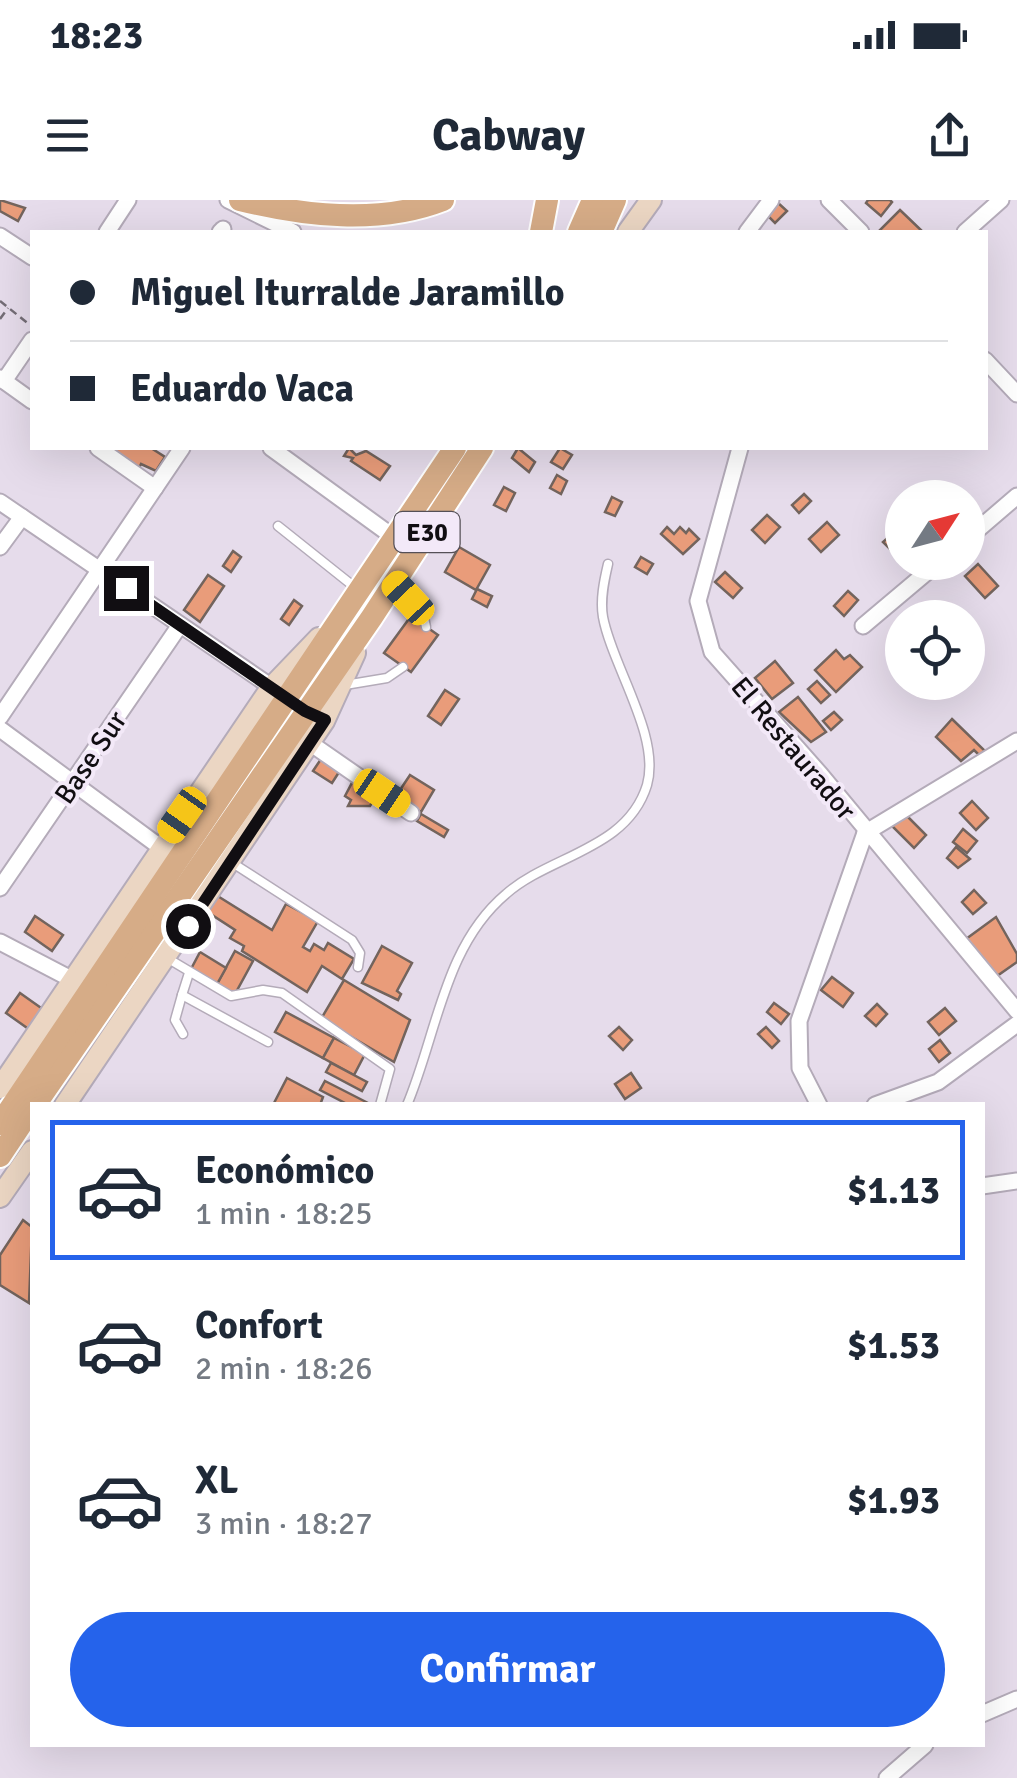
<!DOCTYPE html>
<html lang="es">
<head>
<meta charset="utf-8">
<style>
  body { margin:0; font-family:Signika,sans-serif; background:#f6f6f7; color:#1f2937; height:100vh; display:flex; flex-direction:column; font-size:38px; white-space:nowrap }
  * { box-sizing:border-box; margin:0 }
  p { font-size:32px; color:#747a83 }
  .icon { flex:none; width:55px; height:55px; fill:none; stroke:currentColor; stroke-width:2; stroke-linecap:round; stroke-linejoin:round }
  .map { position:relative; flex:1; overflow:hidden }
  .side { position:absolute; left:30px; top:902px; width:955px; height:645px; display:flex; flex-direction:column; background:#fff; border-radius:0px; box-shadow:0 10px 40px #0002 }
  .side>* { flex:none }
  .hud { position:absolute; left:30px; top:30px; width:958px; height:220px; border-radius:0px; box-shadow:0 10px 40px #0002; display:grid; align-content:center; height:220px; padding:0 40px; background:#fff }
  .needle { width:65px; rotate:54deg }
  .fabs { position:absolute; left:885px; top:280px; display:grid; gap:20px }
  .fabs a { display:grid; place-items:center; width:100px; height:100px; border-radius:50%; background:#fff; box-shadow:0 10px 40px #0002; font-size:50px }
  .end { position:absolute; width:45px; height:45px; margin:-22px; border:12px solid #110e12; background:#fff; box-shadow:0 0 0 5px #fff }
  .from { border-radius:50% }
  .car { position:absolute; width:30px; height:60px; margin:-30px -15px; border-radius:12px; box-shadow:0 0 8px 2px #0007; background:linear-gradient(#f5c518 24%,#345 0 40%,#f5c518 0 76%,#345 0 86%,#f5c518 0) }
  .hud b { display:flex; align-items:center; gap:35px; height:95px; font-size:38px }
  .hud b+b { border-top:2px solid #e0e1e3 }
  .hud i { width:25px; height:25px; background:#1f2937 }
  ul { padding:18px 0 0; list-style:none }
  li { display:flex; align-items:center; gap:30px; height:140px; margin:0 20px 15px; padding:0 20px; border:5px solid transparent; border-radius:0px }
  li div { flex:1 }
  li b { display:block; font-size:38px }
  li em { font-style:normal; font-weight:700 }
  li.current { border-color:#2563eb }
  li>.icon { width:90px; height:90px; stroke-width:1.5 }
  .action { display:flex; gap:20px; margin-top:auto; padding:20px 40px }
  .action a { flex:1; height:115px; border-radius:60px; background:#2563eb; color:#fff; font-size:40px; font-weight:700; line-height:115px; text-align:center }
  .status { display:flex; justify-content:space-between; align-items:center; height:70px; padding:0 50px; background:#fff; direction:ltr }
  .status svg { height:28px; fill:currentColor }
  header { display:flex; justify-content:space-between; align-items:center; height:130px; padding:0 40px; background:#fff; font-size:45px; font-weight:700 }
  .map>svg:first-child { display:block }
  .building { fill:#e99c7a; stroke:#73645d; stroke-width:2.5 }
  .lines { fill:none; stroke-linecap:round; stroke-linejoin:round }
  .lane-casing { stroke:#b4abb9; stroke-width:11 }
  .street-casing { stroke:#b4abb9; stroke-width:19 }
  .secondary-casing { stroke:#b4abb9; stroke-width:24 }
  .primary-casing { stroke:#fff; stroke-width:26 }
  .path { stroke:#746d76; stroke-width:2.5; stroke-dasharray:8 5; stroke-linecap:butt }
  .lane { stroke:#fff; stroke-width:8 }
  .street { stroke:#fff; stroke-width:15 }
  .secondary { stroke:#ebd6c3; stroke-width:20 }
  .primary { stroke:#d6ac87; stroke-width:22 }
  .route { stroke:#110e12; stroke-width:12 }
  .labels { text-anchor:middle; stroke-width:8; stroke-linejoin:round; paint-order:stroke }
  .shield { fill:#f3e9f8; stroke:#555057; stroke-width:2.5 }
  .shield-label { font-size:25px; font-weight:bold; fill:#110e12 }
  .street-label { font-size:28px; fill:#110e12; stroke:#f3e9f8 }
</style>
</head>
<body>
<div class="status"><b>18:23</b><svg viewBox="0 0 49 12"><path d="M0 12V9h3v3zM5 12V6h3v6zM10 12V3h3v9zM15 12V0h3v12zM26 1h20v11H26zM47 4h2v5h-2z"/></svg></div>
<header><svg class="icon" aria-label="menu" viewBox="0 0 24 24"><path d="M4 6h16M4 12h16M4 18h16"/></svg>Cabway<svg class="icon" aria-label="share" viewBox="0 0 24 24"><path d="M12 15V3M7 8l5-5 5 5M5 13v7h14v-7"/></svg></header>
<div class="map">
<svg width="1017" height="1578" viewBox="0 0 1017 1578">
  <rect width="100%" height="100%" fill="#e6dceb"/>
  <!-- building -->
  <g class="building">
    <polygon points="0,0 25,8 18,21 0,11"/>
    <polygon points="868,0 890,0 892,2 881,16 866,3"/>
    <polygon points="777,2 787,11 775,23 766,14"/>
    <polygon points="900,10 923,32 878,32"/>
    <polygon points="151,248 165,257 156,271 141,264 139,268 112,249"/>
    <polygon points="349,248 356,255 366,251 390,266 380,280 351,261 353,258 344,256"/>
    <polygon points="518,248 535,262 529,272 512,258"/>
    <polygon points="560,248 572,255 563,269 551,262"/>
    <polygon points="557,275 567,281 561,294 550,288"/>
    <polygon points="504,287 515,293 506,311 494,305"/>
    <polygon points="804,294 811,301 799,313 792,305"/>
    <polygon points="612,297 622,302 615,316 605,312"/>
    <polygon points="767,315 780,327 765,343 752,330"/>
    <polygon points="827,322 839,335 821,352 809,339"/>
    <polygon points="902,325 902,343 893,352 883,342"/>
    <polygon points="667,327 674,334 680,327 686,333 689,329 699,339 683,354 661,334"/>
    <polygon points="459,347 490,365 476,390 445,372"/>
    <polygon points="233,351 241,357 231,372 223,366"/>
    <polygon points="641,357 653,364 647,374 635,367"/>
    <polygon points="978,364 998,386 985,398 965,376"/>
    <polygon points="725,372 742,388 733,398 715,382"/>
    <polygon points="208,375 224,386 200,422 184,410"/>
    <polygon points="477,389 492,396 487,407 472,399"/>
    <polygon points="848,391 858,400 844,416 834,406"/>
    <polygon points="294,400 302,406 289,425 281,419"/>
    <polygon points="411,416 438,435 411,472 384,453"/>
    <polygon points="836,450 844,459 850,455 862,467 836,492 815,470"/>
    <polygon points="775,461 793,483 772,499 755,478"/>
    <polygon points="817,481 830,495 821,503 808,489"/>
    <polygon points="445,490 459,499 441,525 428,516"/>
    <polygon points="798,497 826,532 811,542 779,512"/>
    <polygon points="834,512 842,520 831,530 823,521"/>
    <polygon points="952,519 985,551 979,555 974,550 961,561 936,537"/>
    <polygon points="323,556 341,569 332,583 313,571"/>
    <polygon points="410,575 434,590 421,612 396,596"/>
    <polygon points="354,579 376,596 370,606 348,606 351,600 345,596"/>
    <polygon points="972,601 988,618 976,630 960,613"/>
    <polygon points="421,614 448,630 444,637 417,621"/>
    <polygon points="907,616 926,635 914,648 892,626"/>
    <polygon points="963,629 977,641 967,653 953,642"/>
    <polygon points="956,647 970,659 958,668 947,658"/>
    <polygon points="974,690 986,703 973,714 962,702"/>
    <polygon points="216,695 272,730 286,704 318,721 303,747 310,751 314,744 324,750 328,743 354,759 342,779 322,766 307,792 242,751 244,746 230,738 235,730 206,711"/>
    <polygon points="35,716 63,735 52,751 25,732"/>
    <polygon points="996,717 1017,754 1017,762 997,776 966,739"/>
    <polygon points="382,746 412,763 397,791 401,794 398,800 362,783"/>
    <polygon points="235,751 253,761 235,794 217,784"/>
    <polygon points="200,752 226,768 217,784 191,769"/>
    <polygon points="832,777 853,793 843,807 821,790"/>
    <polygon points="344,780 410,820 394,862 321,819"/>
    <polygon points="20,793 44,810 30,830 6,813"/>
    <polygon points="774,803 789,814 781,824 767,812"/>
    <polygon points="877,804 887,814 876,826 865,816"/>
    <polygon points="945,808 956,821 939,835 928,822"/>
    <polygon points="286,812 334,838 323,858 275,832"/>
    <polygon points="619,827 632,840 623,850 609,836"/>
    <polygon points="766,827 779,841 772,848 758,834"/>
    <polygon points="334,838 365,854 354,875 323,858"/>
    <polygon points="940,840 950,853 939,862 929,849"/>
    <polygon points="331,863 367,882 362,891 326,872"/>
    <polygon points="631,873 641,888 625,899 615,884"/>
    <polygon points="287,878 323,897 320,905 273,905"/>
    <polygon points="325,881 372,905 349,905 320,890"/>
    <polygon points="23,1020 32,1027 29,1103 0,1085 0,1055"/>
  </g>
  <g class="lines">
    <defs>
      <g id="lane">
        <polyline points="278,326 357,389"/>
        <polyline points="398,387 423,413 426,427"/>
        <polyline points="345,485 387,478 403,467"/>
        <polyline points="231,662 352,740 360,753 358,767"/>
        <polyline points="167,758 231,796 263,790 282,793 390,869 380,905"/>
        <polyline points="189,773 182,795 268,842"/>
        <polyline points="182,795 175,820 183,834"/>
        <path d="M407,905C437,834 444,746 506,694C550,655 627,650 647,585C661,536 612,466 603,417C600,400 604,381 608,364"/>
      </g>
      <g id="street">
        <polyline points="228,0 293,32"/>
        <polyline points="829,0 861,32"/>
        <polyline points="107,32 128,0"/>
        <polyline points="220,32 223,29"/>
        <polyline points="747,32 771,0"/>
        <polyline points="965,32 1001,0"/>
        <polyline points="0,36 32,57"/>
        <polyline points="985,160 1017,194"/>
        <polyline points="0,178 32,201"/>
        <polyline points="4,181 32,140"/>
        <polyline points="98,248 155,288"/>
        <polyline points="271,248 414,352"/>
        <polyline points="740,248 698,401 712,452 821,575 1017,811"/>
        <polyline points="0,302 279,492"/>
        <polyline points="968,338 1017,296"/>
        <polyline points="0,347 22,317"/>
        <polyline points="863,426 939,362"/>
        <polyline points="0,517 182,248"/>
        <polyline points="0,529 160,647"/>
        <polyline points="310,543 411,613"/>
        <polyline points="865,633 1017,541"/>
        <polyline points="0,688 180,425"/>
        <polyline points="0,742 71,779"/>
        <polyline points="819,905 800,868 799,821 865,633"/>
        <polyline points="875,905 938,882 1017,824"/>
        <polyline points="982,986 1017,981"/>
        <polyline points="982,1514 1017,1499"/>
        <polyline points="887,1578 925,1545"/>
      </g>
      <g id="secondary">
        <polyline points="628,32 651,0"/>
        <polyline points="0,888 271,488 319,438"/>
        <polyline points="65,905 324,521 355,453"/>
        <polyline points="0,997 32,951"/>
      </g>
      <g id="primary">
        <path d="M240,0C305,16 379,25 443,0"/>
        <polyline points="541,32 547,0"/>
        <polyline points="579,32 593,0"/>
        <polyline points="601,32 615,0"/>
        <polyline points="35,905 372,417 482,248"/>
        <polyline points="0,924 455,248"/>
        <polyline points="0,956 32,908"/>
      </g>
    </defs>
    <!-- lane casing -->
    <use href="#lane" class="lane-casing"/>
    <!-- street casing -->
    <use href="#street" class="street-casing"/>
    <!-- secondary casing -->
    <use href="#secondary" class="secondary-casing"/>
    <!-- primary casing -->
    <use href="#primary" class="primary-casing"/>
    <!-- path -->
    <g class="path">
      <polyline points="0,101 30,125"/>
      <polyline points="0,119 8,108"/>
    </g>
    <!-- lane -->
    <use href="#lane" class="lane"/>
    <!-- street -->
    <use href="#street" class="street"/>
    <!-- secondary -->
    <use href="#secondary" class="secondary"/>
    <!-- primary -->
    <use href="#primary" class="primary"/>
  </g>
  <g class="lines">
    <!-- route -->
    <polyline class="route" points="126,388 305,511 325,520 188,726"/>
  </g>
  <g class="labels">
    <!-- shield labels -->
    <rect class="shield" x="394.5" y="312" width="65" height="40" rx="8"/>
    <g class="shield-label">
      <text x="427" y="341">E30</text>
    </g>
    <!-- street labels -->
    <g class="street-label">
      <text transform="translate(794 548) rotate(50)" y="10">El Restaurador</text>
      <text transform="translate(90 557) rotate(-56)" y="10">Base Sur</text>
    </g>
  </g>
</svg>
<div class="fabs">
<a><svg class="needle" viewBox="-14 -14 28 28"><path d="M0-13l5 13h-10z" fill="#e53935"/><path d="M0 13l5-13h-10z" fill="#747a83"/></svg></a>
<a><svg class="icon" aria-label="locate" viewBox="0 0 24 24"><circle cx="12" cy="12" r="6"/><path d="M12 2v4M12 18v4M2 12h4M18 12h4"/></svg></a>
</div>
<i class="end from" style="left:188px;top:726px"></i>
<i class="end" style="left:126px;top:388px"></i>
<i class="car" style="left:408px;top:398px;rotate:317deg"></i>
<i class="car" style="left:382px;top:593px;rotate:124deg"></i>
<i class="car" style="left:182px;top:615px;rotate:215deg"></i>
<div class="hud">
<b><i class="from"></i>Miguel Iturralde Jaramillo</b>
<b><i></i>Eduardo Vaca</b>
</div>
<section class="side">
<ul>
<li class="current"><svg class="icon" aria-label="car" viewBox="0 0 24 24"><path d="M5 17H2v-5l4-1 3-4h7l3 4 3 1v5h-3M9 17h6M6 11h13"/><circle cx="7" cy="17" r="2"/><circle cx="17" cy="17" r="2"/></svg><div><b>Económico</b><p>1 min · 18:25</p></div><em>$1.13</em></li>
<li><svg class="icon" aria-label="car" viewBox="0 0 24 24"><path d="M5 17H2v-5l4-1 3-4h7l3 4 3 1v5h-3M9 17h6M6 11h13"/><circle cx="7" cy="17" r="2"/><circle cx="17" cy="17" r="2"/></svg><div><b>Confort</b><p>2 min · 18:26</p></div><em>$1.53</em></li>
<li><svg class="icon" aria-label="car" viewBox="0 0 24 24"><path d="M5 17H2v-5l4-1 3-4h7l3 4 3 1v5h-3M9 17h6M6 11h13"/><circle cx="7" cy="17" r="2"/><circle cx="17" cy="17" r="2"/></svg><div><b>XL</b><p>3 min · 18:27</p></div><em>$1.93</em></li>
</ul>
<div class="action"><a>Confirmar</a></div>
</section>
</div>
</body>
</html>
